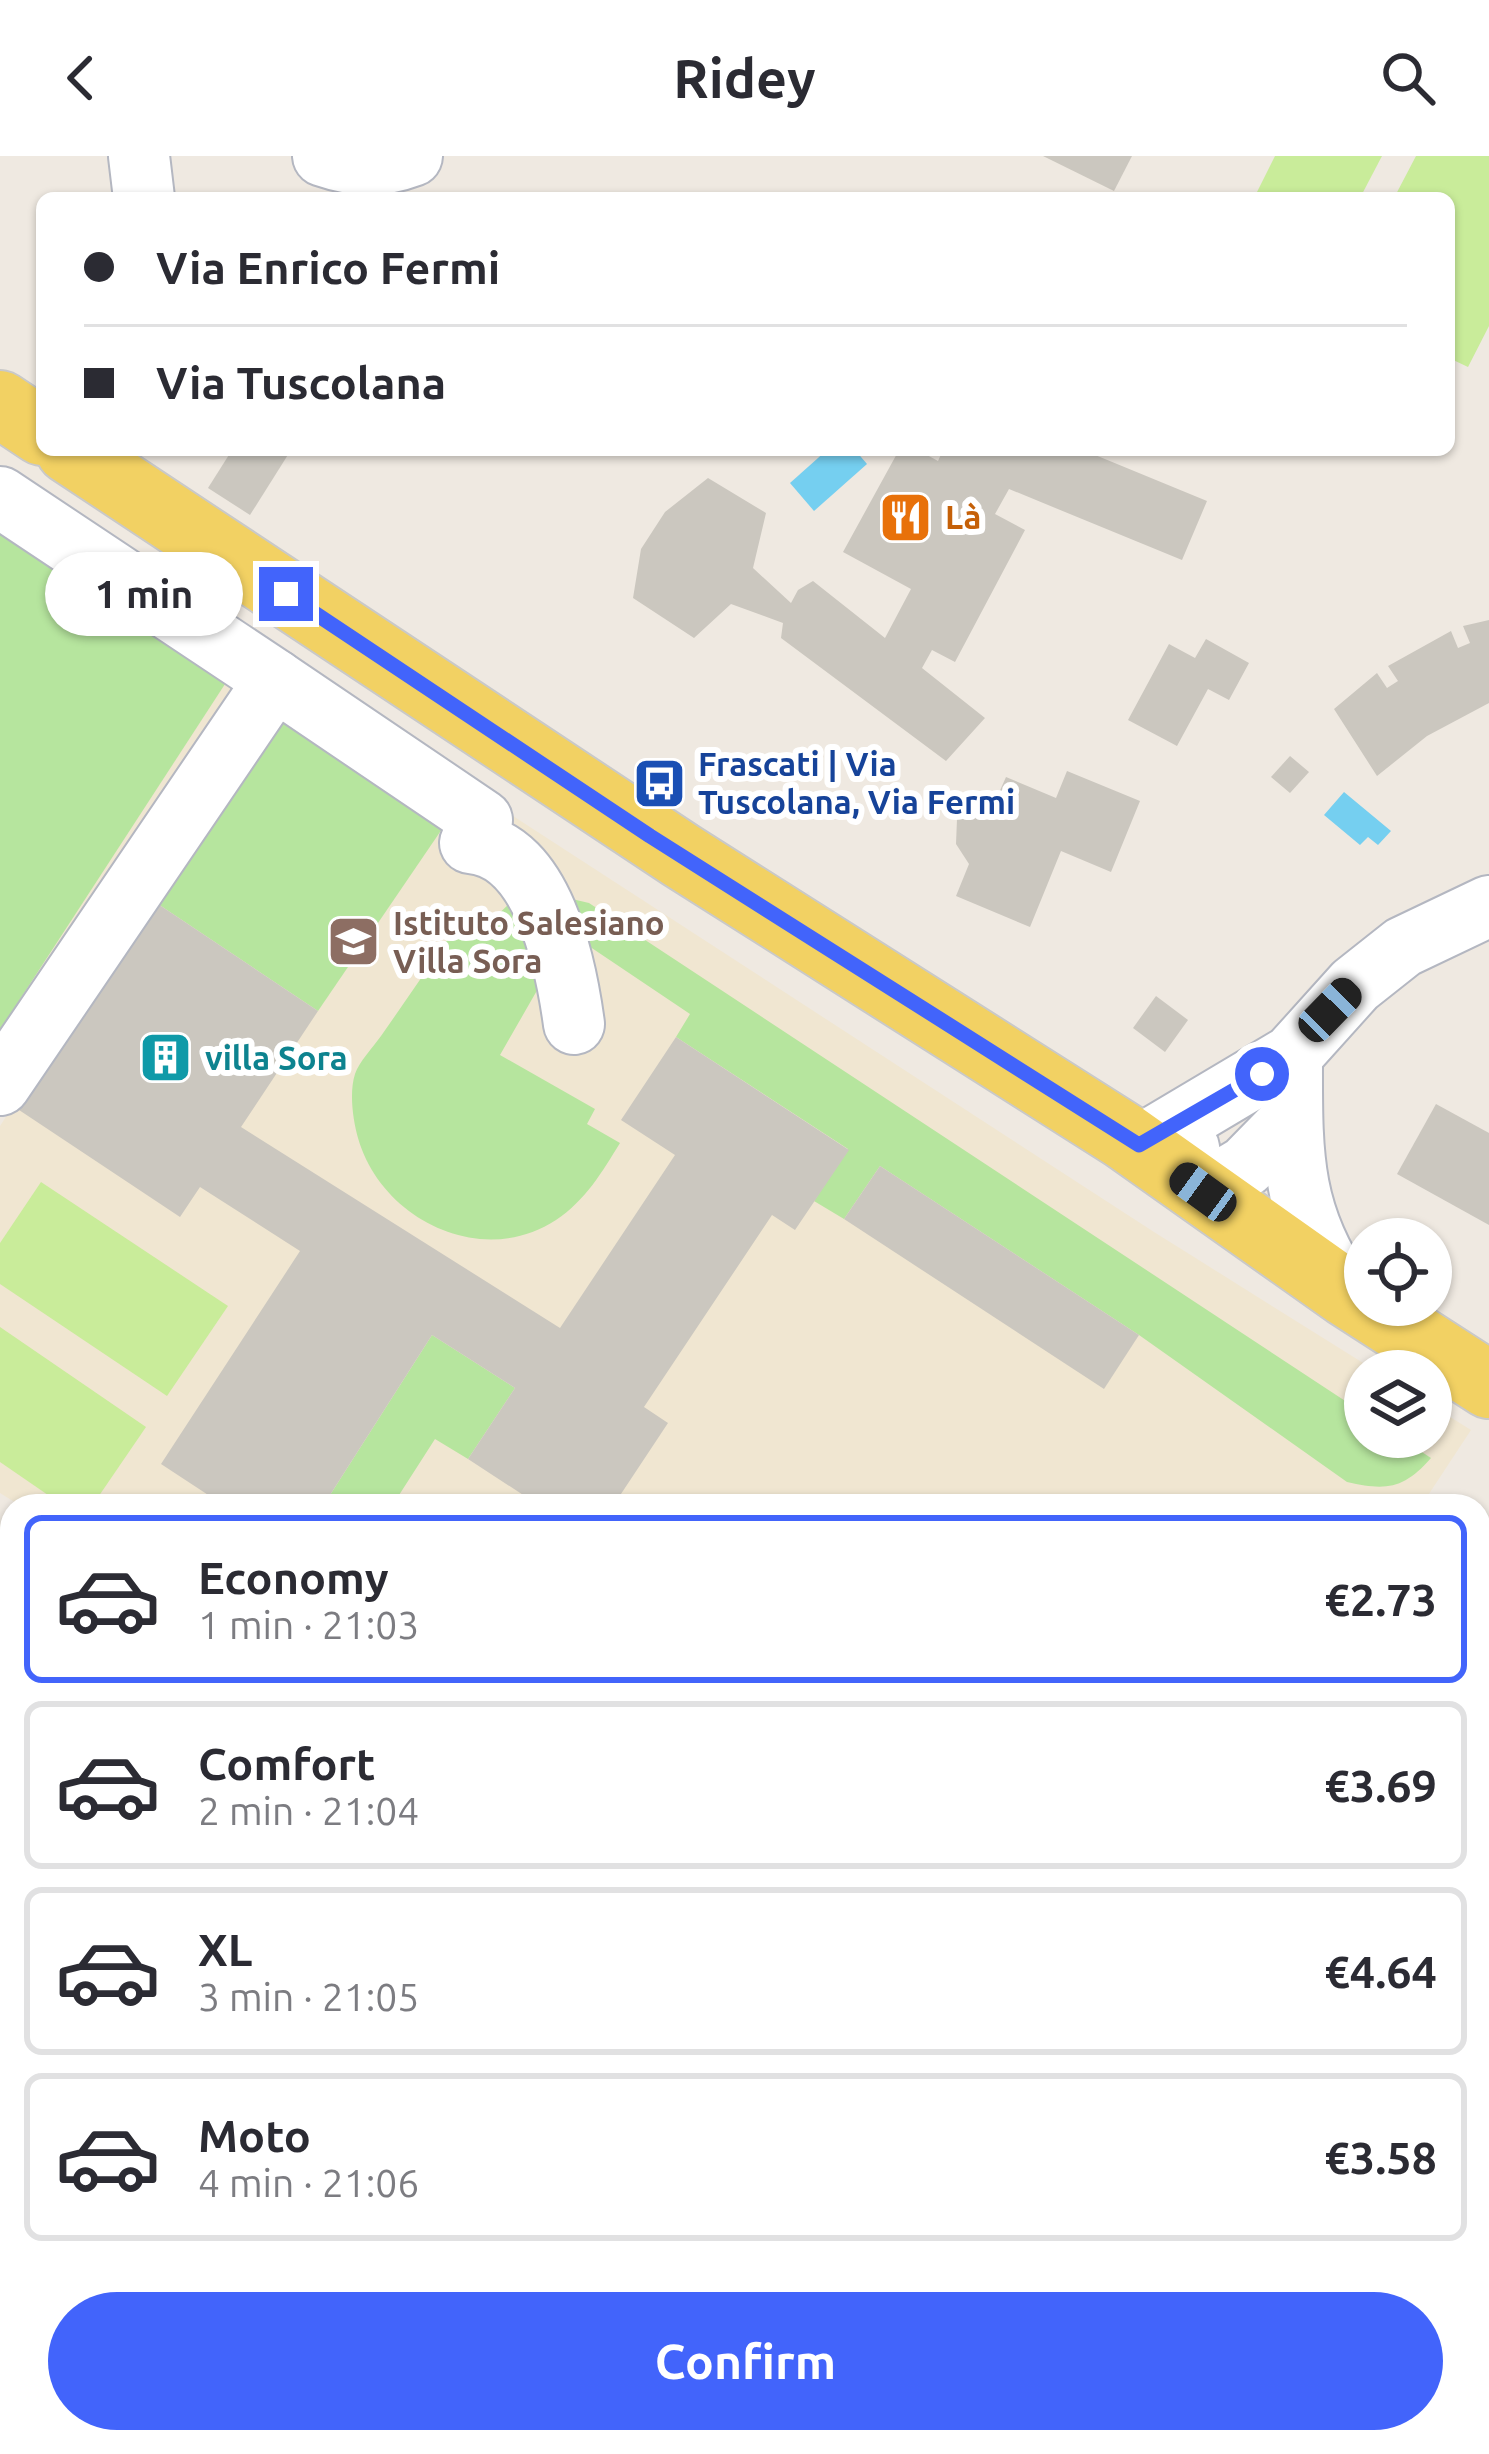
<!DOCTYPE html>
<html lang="en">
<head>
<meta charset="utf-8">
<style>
  body { margin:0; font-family:Ubuntu,sans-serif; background:#f7f7f7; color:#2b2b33; height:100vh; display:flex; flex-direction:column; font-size:45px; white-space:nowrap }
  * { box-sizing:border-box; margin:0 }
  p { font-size:39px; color:#7c7c81 }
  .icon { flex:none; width:66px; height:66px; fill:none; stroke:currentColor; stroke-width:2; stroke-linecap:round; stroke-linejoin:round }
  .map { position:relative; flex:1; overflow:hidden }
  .details { position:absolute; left:0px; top:1338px; width:1491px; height:960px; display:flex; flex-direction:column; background:#fff; border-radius:36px 36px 0 0; box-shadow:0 3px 9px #0004 }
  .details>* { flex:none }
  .banner { position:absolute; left:36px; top:36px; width:1419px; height:264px; border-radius:18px; box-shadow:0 3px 9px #0004; display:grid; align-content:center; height:264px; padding:0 48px; background:#fff }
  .buttons { position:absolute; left:1344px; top:1062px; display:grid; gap:24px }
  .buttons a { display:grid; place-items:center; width:108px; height:108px; border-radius:50%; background:#fff; box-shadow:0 3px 9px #0004; font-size:60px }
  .end { position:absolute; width:54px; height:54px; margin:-27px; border:15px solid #4264fb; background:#fff; box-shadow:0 0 0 6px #fff }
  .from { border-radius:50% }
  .bubble { position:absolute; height:84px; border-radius:42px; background:#fff; box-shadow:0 3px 9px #0004; font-size:39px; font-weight:700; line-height:84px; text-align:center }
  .car { position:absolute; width:36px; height:72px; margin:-36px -18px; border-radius:15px; box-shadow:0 0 9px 3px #0007; background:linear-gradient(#222 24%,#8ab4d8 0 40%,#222 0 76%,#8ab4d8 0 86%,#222 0) }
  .banner b { display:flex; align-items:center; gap:42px; height:114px; font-size:45px }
  .banner b+b { border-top:3px solid #e1e1e2 }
  .banner i { width:30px; height:30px; background:#2b2b33 }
  ul { padding:21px 0 0; list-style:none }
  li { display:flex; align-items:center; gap:36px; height:168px; margin:0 24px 18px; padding:0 24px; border:6px solid #e1e1e2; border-radius:18px }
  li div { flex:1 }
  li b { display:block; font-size:45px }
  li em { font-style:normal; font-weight:700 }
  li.selected { border-color:#4264fb }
  li>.icon { width:108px; height:108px; stroke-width:1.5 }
  .action { display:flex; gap:24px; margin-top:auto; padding:24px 48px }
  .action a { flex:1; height:138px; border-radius:72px; background:#4264fb; color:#fff; font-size:48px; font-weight:700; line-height:138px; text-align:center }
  header { display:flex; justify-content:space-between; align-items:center; height:156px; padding:0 48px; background:#fff; font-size:54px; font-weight:700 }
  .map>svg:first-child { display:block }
  .education { fill:#f0e6d1 }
  .green { fill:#b6e59e }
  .pitch { fill:#c9ec9a }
  .water { fill:#75cff0 }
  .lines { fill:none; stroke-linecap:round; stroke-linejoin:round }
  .stream { stroke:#75cff0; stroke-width:12 }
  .building { fill:#cbc7bf }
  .minor-casing { stroke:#b4b7c1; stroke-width:64 }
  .major-casing { stroke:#c9c9c9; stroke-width:70 }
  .minor { stroke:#fff; stroke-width:60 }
  .major { stroke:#f2d163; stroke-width:66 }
  .route { stroke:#4264fb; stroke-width:15 }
  .labels { text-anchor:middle; stroke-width:12; stroke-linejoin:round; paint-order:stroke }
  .food-label { font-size:33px; font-weight:bold; fill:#c56008; stroke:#fff; text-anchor:start }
  .transit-label { font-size:33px; font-weight:bold; fill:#164399; stroke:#fff; text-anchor:start }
  .education-label { font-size:33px; font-weight:bold; fill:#785e54; stroke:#fff; text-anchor:start }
  .culture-label { font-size:33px; font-weight:bold; fill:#0d838f; stroke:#fff; text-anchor:start }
</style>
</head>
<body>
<header><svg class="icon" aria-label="back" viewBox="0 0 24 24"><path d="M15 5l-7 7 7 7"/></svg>Ridey<svg class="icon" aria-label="search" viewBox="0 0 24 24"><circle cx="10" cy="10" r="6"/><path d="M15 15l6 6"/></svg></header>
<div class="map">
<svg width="1489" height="2298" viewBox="0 0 1489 2298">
  <rect width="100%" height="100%" fill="#efe9e1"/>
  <!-- education -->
  <polygon class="education" points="0,313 470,632 1154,1076 1376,1215 1365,1215 1365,1281 1431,1281 1431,1249 1471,1274 1421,1350 21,1350 0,1337 0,970 13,950 0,941"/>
  <!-- green -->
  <g class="green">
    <polygon points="0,313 253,485 0,874"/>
    <polygon points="307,521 470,632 318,855 152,744"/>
    <path d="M572,743L589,747L1365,1258V1281H1399L1431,1302C1404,1333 1386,1335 1347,1326L1139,1179L880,1010L844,1063L814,1045L848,993L676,881L690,858L562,772Z"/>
    <path d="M511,746L547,817L500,899L595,953L587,968L620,987C602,1016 586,1044 556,1064C481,1113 381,1063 358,982C353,964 349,937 355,918C359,906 373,891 381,880C409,840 437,799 465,758L491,765Z"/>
    <polygon points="432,1179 515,1232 468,1303 435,1283 392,1350 323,1350"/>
    <polygon points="1479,1793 1489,1793 1489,2117 1479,2139"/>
    <polygon points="1479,2190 1489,2196 1489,2298 1154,2298 1113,2288 1479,2286"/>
  </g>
  <!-- pitch -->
  <g class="pitch">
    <polygon points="1275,0 1382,0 1360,42 1254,42"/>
    <polygon points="1416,0 1489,0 1489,170 1468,211 1449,202 1449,42 1394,42"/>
    <polygon points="41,1026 228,1150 167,1240 0,1128 0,1087"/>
    <polygon points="0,1171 146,1271 92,1350 64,1350 0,1306"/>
  </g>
  <!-- water -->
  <g class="water">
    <polygon points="827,294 855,294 867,308 814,355 790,327"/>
    <polygon points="1344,636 1391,675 1378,689 1368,681 1360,689 1324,659"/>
  </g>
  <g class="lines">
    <!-- stream -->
    <g class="stream">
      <polyline points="0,2076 12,2077"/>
      <polyline points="1212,2286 1260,2298"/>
    </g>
  </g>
  <!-- building -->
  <g class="building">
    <polygon points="1043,0 1132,0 1114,35"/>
    <polygon points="232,294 291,294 250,359 208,332"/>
    <polygon points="899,294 918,294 938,305 943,294 1083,294 1207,345 1182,404 1009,333 995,358 1025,374 955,506 932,494 922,512 985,562 946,605 781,482 783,467 731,448 694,482 633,442 641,393 665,356 708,322 766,357 753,412 791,447 798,434 813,425 885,482 911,433 843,396"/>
    <polygon points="1489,464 1489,547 1427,580 1377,620 1334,553 1377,517 1387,532 1398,525 1388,510 1451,475 1458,492 1470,487 1463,470"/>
    <polygon points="1206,483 1249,507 1229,544 1208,533 1177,590 1128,564 1169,488 1195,502"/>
    <polygon points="1290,600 1309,616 1290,637 1271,621"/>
    <polygon points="1067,615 1140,645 1111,716 1061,695 1030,771 956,740 969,708 956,688 957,663 964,650 974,643 998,639 1006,621 1056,642"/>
    <polygon points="152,744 318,855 241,971 560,1172 675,999 621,964 676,881 849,994 795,1074 772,1059 644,1251 668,1267 613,1350 540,1350 468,1303 515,1232 432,1179 323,1350 225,1350 161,1308 300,1095 200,1031 180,1061 13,950"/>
    <polygon points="1156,840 1188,864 1165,896 1133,872"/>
    <polygon points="1436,948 1489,977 1489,1069 1397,1018"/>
    <polygon points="880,1010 1139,1179 1104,1233 844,1063"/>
  </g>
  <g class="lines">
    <defs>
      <g id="minor">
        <polyline points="139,0 144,42"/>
        <path d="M323,0C355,11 380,12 412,0"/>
        <polyline points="0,341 275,524"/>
        <path d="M470,687C543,692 566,809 574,868"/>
        <path d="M1292,899C1292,994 1289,1057 1346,1137"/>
        <polyline points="0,929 275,524 482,664"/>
        <polyline points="1139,990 1292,899 1355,829 1403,791 1489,750"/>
        <polyline points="1189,992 1193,1017 1203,1036 1246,1010 1292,963"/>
      </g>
      <g id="major">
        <polyline points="0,248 42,276"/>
        <polyline points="69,294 682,700 1124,980 1346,1137 1489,1229"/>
      </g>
    </defs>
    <!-- minor casing -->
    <use href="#minor" class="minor-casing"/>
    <!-- major casing -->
    <use href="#major" class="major-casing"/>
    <!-- minor -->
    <use href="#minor" class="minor"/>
    <!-- major -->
    <use href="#major" class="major"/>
  </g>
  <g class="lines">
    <!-- route -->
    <polyline class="route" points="286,438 650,680 1139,989 1262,918"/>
  </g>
  <!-- icons -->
  <defs>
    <symbol id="restaurant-square" viewBox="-11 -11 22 22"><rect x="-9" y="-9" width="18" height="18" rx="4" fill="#e8710a" stroke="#fff"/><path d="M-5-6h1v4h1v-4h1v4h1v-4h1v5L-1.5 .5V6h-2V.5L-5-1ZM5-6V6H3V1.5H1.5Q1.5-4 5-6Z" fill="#fff"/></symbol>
    <symbol id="bus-square" viewBox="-11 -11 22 22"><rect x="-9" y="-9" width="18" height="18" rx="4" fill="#1a4fb4" stroke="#fff"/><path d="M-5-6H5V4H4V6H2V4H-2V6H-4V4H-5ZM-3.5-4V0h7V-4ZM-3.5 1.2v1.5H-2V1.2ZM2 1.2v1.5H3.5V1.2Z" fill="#fff"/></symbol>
    <symbol id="school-square" viewBox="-11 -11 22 22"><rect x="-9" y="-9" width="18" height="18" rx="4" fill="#8d6e63" stroke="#fff"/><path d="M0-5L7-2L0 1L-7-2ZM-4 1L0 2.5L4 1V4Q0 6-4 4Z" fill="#fff"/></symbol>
    <symbol id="building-square" viewBox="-11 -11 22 22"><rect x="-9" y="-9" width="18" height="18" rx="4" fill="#0f9aa8" stroke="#fff"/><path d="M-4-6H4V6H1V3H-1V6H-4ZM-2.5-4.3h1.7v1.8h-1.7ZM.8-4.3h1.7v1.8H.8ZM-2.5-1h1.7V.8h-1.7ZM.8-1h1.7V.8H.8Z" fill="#fff"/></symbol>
  </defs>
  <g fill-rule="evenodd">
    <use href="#restaurant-square" x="876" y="332" width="59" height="59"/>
    <use href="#bus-square" x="630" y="598" width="59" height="59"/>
    <use href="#school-square" x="324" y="756" width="59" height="59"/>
    <use href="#building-square" x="136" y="872" width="59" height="59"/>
  </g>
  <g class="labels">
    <!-- food labels -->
    <g class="food-label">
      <text x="945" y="373">Là</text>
    </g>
    <!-- transit labels -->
    <g class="transit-label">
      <text x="698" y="620">Frascati | Via<tspan x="698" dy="38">Tuscolana, Via Fermi</tspan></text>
    </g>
    <!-- education labels -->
    <g class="education-label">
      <text x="393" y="779">Istituto Salesiano<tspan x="393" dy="38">Villa Sora</tspan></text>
    </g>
    <!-- culture labels -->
    <g class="culture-label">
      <text x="205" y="914">villa Sora</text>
    </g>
  </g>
</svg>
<div class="buttons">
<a><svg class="icon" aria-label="locate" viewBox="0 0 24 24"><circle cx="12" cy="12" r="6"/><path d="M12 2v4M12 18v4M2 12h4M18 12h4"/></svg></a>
<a><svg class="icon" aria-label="layers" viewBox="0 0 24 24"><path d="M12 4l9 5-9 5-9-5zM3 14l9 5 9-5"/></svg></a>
</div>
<i class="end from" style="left:1262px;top:918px"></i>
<i class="end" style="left:286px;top:438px"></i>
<div class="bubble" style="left:45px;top:396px;width:198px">1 min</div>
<i class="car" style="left:1330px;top:854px;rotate:44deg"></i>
<i class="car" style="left:1203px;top:1036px;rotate:306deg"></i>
<div class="banner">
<b><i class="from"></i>Via Enrico Fermi</b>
<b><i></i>Via Tuscolana</b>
</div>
<section class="details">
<ul>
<li class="selected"><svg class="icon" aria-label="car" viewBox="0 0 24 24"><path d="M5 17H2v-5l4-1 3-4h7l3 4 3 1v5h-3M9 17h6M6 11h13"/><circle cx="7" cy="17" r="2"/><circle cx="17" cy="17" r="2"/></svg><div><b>Economy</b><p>1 min · 21:03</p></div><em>€2.73</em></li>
<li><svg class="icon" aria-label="car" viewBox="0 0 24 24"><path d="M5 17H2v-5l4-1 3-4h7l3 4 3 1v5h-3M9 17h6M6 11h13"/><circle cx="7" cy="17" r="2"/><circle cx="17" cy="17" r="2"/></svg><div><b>Comfort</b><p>2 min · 21:04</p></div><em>€3.69</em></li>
<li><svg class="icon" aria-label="car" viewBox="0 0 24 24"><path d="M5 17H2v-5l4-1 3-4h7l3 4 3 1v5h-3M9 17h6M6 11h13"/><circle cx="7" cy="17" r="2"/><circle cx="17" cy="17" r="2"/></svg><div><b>XL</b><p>3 min · 21:05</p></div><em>€4.64</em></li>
<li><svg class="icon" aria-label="car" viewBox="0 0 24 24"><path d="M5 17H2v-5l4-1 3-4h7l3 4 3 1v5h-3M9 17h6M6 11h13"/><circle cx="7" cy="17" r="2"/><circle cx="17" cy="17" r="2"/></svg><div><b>Moto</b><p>4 min · 21:06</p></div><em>€3.58</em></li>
</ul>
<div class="action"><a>Confirm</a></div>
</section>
</div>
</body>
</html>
